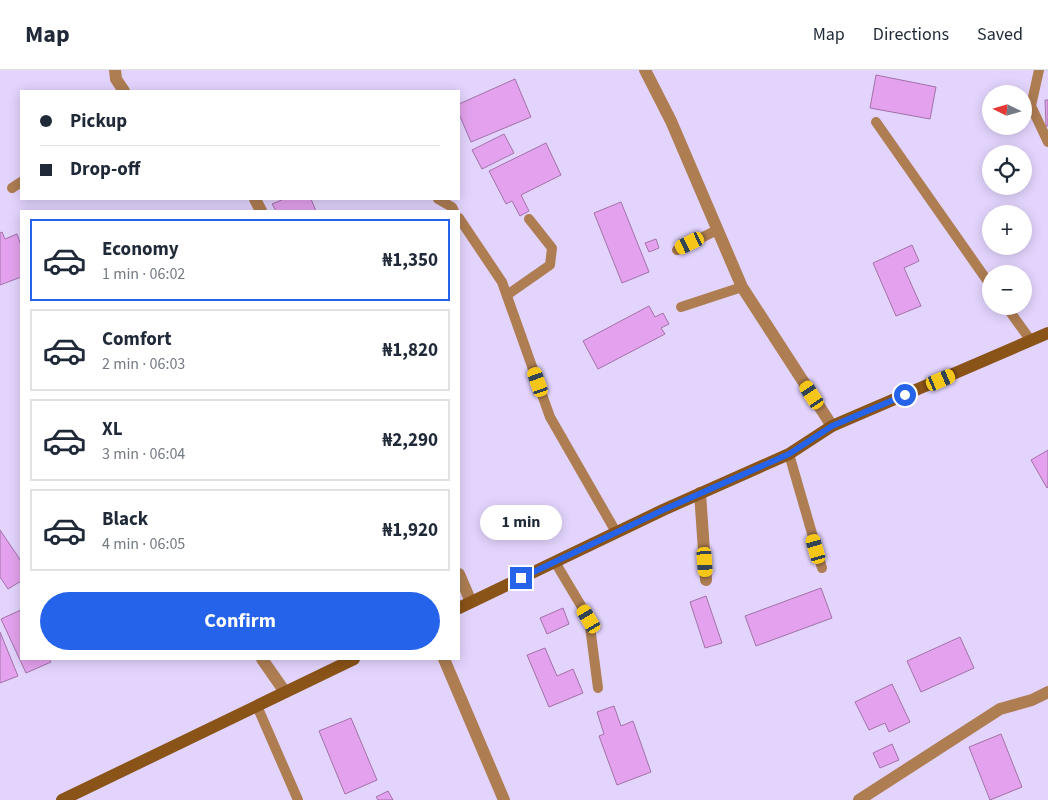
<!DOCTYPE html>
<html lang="en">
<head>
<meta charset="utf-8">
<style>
  body { margin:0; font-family:"Source Sans 3",sans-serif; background:#f6f6f7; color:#1f2937; height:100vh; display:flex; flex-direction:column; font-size:19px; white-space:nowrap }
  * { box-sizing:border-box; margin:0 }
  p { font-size:16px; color:#747a83 }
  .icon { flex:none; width:28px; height:28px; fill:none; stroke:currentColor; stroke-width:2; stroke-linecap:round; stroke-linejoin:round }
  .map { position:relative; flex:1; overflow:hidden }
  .panel { position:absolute; left:20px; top:140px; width:440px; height:450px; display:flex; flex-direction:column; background:#fff; border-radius:0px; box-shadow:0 2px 12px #0003 }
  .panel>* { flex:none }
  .banner { position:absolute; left:20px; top:20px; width:440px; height:110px; border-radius:0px; box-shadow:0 2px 12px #0003; display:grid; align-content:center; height:110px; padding:0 20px; background:#fff }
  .needle { width:32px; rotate:275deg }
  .buttons { position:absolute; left:982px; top:15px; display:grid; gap:10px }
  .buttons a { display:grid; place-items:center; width:50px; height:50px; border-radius:50%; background:#fff; box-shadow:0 2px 12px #0003; font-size:25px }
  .end { position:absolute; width:22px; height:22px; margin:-11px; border:6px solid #2563eb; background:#fff; box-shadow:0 0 0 2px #fff }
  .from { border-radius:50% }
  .bubble { position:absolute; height:35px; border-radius:18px; background:#fff; box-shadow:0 2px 12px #0003; font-size:16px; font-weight:700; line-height:35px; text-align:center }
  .car { position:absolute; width:15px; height:30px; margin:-15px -8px; border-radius:6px; box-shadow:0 0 4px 1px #0007; background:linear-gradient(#f5c518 24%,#345 0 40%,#f5c518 0 76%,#345 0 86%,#f5c518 0) }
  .banner b { display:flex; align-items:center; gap:18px; height:48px; font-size:19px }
  .banner b+b { border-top:1px solid #e0e1e3 }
  .banner i { width:12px; height:12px; background:#1f2937 }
  ul { padding:9px 0 0; list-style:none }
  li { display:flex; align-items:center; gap:15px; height:82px; margin:0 10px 8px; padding:0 10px; border:2px solid #e0e1e3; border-radius:0px }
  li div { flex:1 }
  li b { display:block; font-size:19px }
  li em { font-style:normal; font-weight:700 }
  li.on { border-color:#2563eb }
  li>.icon { width:45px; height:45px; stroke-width:1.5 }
  .action { display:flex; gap:10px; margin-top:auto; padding:10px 20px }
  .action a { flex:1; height:58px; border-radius:30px; background:#2563eb; color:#fff; font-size:20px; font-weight:700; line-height:58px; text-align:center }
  header { display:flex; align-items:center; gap:30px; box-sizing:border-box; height:70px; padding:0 25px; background:#fff; border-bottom:1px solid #e0e1e3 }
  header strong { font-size:24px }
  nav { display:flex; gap:28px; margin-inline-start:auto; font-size:18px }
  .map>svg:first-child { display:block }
  .building { fill:#e4a2ee; stroke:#a172a8 }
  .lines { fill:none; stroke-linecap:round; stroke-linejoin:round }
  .service { stroke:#ae7d52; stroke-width:10 }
  .minor { stroke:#ae7d52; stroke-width:12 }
  .secondary { stroke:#8a5318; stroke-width:12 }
  .route { stroke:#2563eb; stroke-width:6 }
</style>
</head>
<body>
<header>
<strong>Map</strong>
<nav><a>Map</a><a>Directions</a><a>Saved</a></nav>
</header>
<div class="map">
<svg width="1048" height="730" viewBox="0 0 1048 730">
  <rect width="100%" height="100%" fill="#e3d4fd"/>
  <!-- building -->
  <g class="building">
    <polygon points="876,5 936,17 930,49 870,38"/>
    <polygon points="515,9 531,47 471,72 459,44 459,34"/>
    <polygon points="1045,30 1048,30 1048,56 1046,56"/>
    <polygon points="504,64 514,83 482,99 472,80"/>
    <polygon points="546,73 561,105 521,125 529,141 520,146 512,131 506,134 489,101"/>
    <polygon points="284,129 311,129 316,141 276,141 272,134"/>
    <polygon points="621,132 649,202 622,213 594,143"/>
    <polygon points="2,162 5,169 17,164 21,175 21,207 0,215 0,163"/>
    <polygon points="656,169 659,178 649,182 645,173"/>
    <polygon points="912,175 919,191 904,198 921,236 896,246 873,193"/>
    <polygon points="649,236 655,247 663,243 669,254 661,258 665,264 598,299 583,271"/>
    <polygon points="1048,380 1048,417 1047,418 1031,390"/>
    <polygon points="0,460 21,491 21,511 8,519 0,507"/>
    <polygon points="821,518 832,548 756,576 745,546"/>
    <polygon points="706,526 722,573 705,578 690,532"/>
    <polygon points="563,538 569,554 547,564 540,548"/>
    <polygon points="21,540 21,589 49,589 51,592 26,603 1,549"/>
    <polygon points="0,562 18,606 0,613"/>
    <polygon points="960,567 974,598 921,622 907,591"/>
    <polygon points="545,578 557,606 573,599 583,623 549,637 527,585"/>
    <polygon points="892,614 910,652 889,662 885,653 869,660 855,632"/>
    <polygon points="614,636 621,656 633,651 651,702 617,715 599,666 604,664 597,642"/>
    <polygon points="351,648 377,710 345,724 319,661"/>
    <polygon points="1001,664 1022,717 990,730 969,677"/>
    <polygon points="892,674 899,690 880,698 873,683"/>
    <polygon points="388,721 393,730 378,730 376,727"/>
  </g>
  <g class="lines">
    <!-- service -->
    <g class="service">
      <polyline points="1039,0 1031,36 1048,72"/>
      <polyline points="876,52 991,216"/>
      <polyline points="12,118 21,112"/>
      <polyline points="438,129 452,137 454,141"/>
      <polyline points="459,148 502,212 550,347 616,462"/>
      <polyline points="677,180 717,160"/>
      <polyline points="507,225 550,195 552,178 529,149"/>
      <polyline points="1006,236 1031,271"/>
      <polyline points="681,237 742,217"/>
      <polyline points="789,384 822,498"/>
      <polyline points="555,492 589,549 598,618"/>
      <polyline points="257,636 298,730"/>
    </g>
    <!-- minor -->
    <g class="minor">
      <polyline points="115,0 116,9 124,21"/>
      <polyline points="645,0 671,51 742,217 832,356"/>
      <polyline points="255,129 261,141"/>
      <polyline points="700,423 706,510"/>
      <polyline points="459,504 471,532"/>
      <polyline points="262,589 285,622"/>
      <polyline points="444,589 504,730"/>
      <polyline points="859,730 1000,639 1032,630 1048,622"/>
    </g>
    <!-- secondary -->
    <g class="secondary">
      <polyline points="459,538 663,440 789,384 832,356 1048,263"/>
      <polyline points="62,730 354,589"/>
    </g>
  </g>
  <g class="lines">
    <!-- route -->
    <polyline class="route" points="521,508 663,440 789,384 832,356 905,325"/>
  </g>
</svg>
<div class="buttons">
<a><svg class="needle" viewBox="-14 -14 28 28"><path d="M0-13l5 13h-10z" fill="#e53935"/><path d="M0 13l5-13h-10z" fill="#747a83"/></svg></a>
<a><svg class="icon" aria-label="locate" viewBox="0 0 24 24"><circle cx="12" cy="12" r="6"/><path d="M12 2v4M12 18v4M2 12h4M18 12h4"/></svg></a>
<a>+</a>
<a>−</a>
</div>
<i class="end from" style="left:905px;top:325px"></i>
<i class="end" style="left:521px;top:508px"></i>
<div class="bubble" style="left:480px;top:435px;width:82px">1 min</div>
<i class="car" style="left:690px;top:173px;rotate:244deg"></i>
<i class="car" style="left:941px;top:310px;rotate:67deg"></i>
<i class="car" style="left:538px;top:312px;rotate:341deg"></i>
<i class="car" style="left:812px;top:325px;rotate:327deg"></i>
<i class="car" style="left:816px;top:479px;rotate:344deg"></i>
<i class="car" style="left:705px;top:492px;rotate:176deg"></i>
<i class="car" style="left:589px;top:549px;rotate:329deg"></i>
<div class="banner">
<b><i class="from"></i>Pickup</b>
<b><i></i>Drop-off</b>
</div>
<section class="panel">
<ul>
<li class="on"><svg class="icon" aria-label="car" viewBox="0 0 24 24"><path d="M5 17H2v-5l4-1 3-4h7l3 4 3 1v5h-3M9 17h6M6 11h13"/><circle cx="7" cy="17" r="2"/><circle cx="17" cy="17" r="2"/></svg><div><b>Economy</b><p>1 min · 06:02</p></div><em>₦1,350</em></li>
<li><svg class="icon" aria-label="car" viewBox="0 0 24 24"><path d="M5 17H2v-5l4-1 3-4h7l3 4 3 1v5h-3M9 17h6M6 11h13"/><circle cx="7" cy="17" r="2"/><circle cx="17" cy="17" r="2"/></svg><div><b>Comfort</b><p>2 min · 06:03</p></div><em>₦1,820</em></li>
<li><svg class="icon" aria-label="car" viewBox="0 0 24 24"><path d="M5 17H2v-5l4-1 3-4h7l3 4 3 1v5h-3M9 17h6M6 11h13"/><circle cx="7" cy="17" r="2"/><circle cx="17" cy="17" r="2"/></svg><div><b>XL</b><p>3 min · 06:04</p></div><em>₦2,290</em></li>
<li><svg class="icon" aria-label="car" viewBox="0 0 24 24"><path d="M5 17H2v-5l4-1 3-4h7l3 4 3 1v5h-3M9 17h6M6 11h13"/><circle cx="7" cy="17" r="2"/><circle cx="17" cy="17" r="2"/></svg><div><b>Black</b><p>4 min · 06:05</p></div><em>₦1,920</em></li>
</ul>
<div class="action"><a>Confirm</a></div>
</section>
</div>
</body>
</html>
